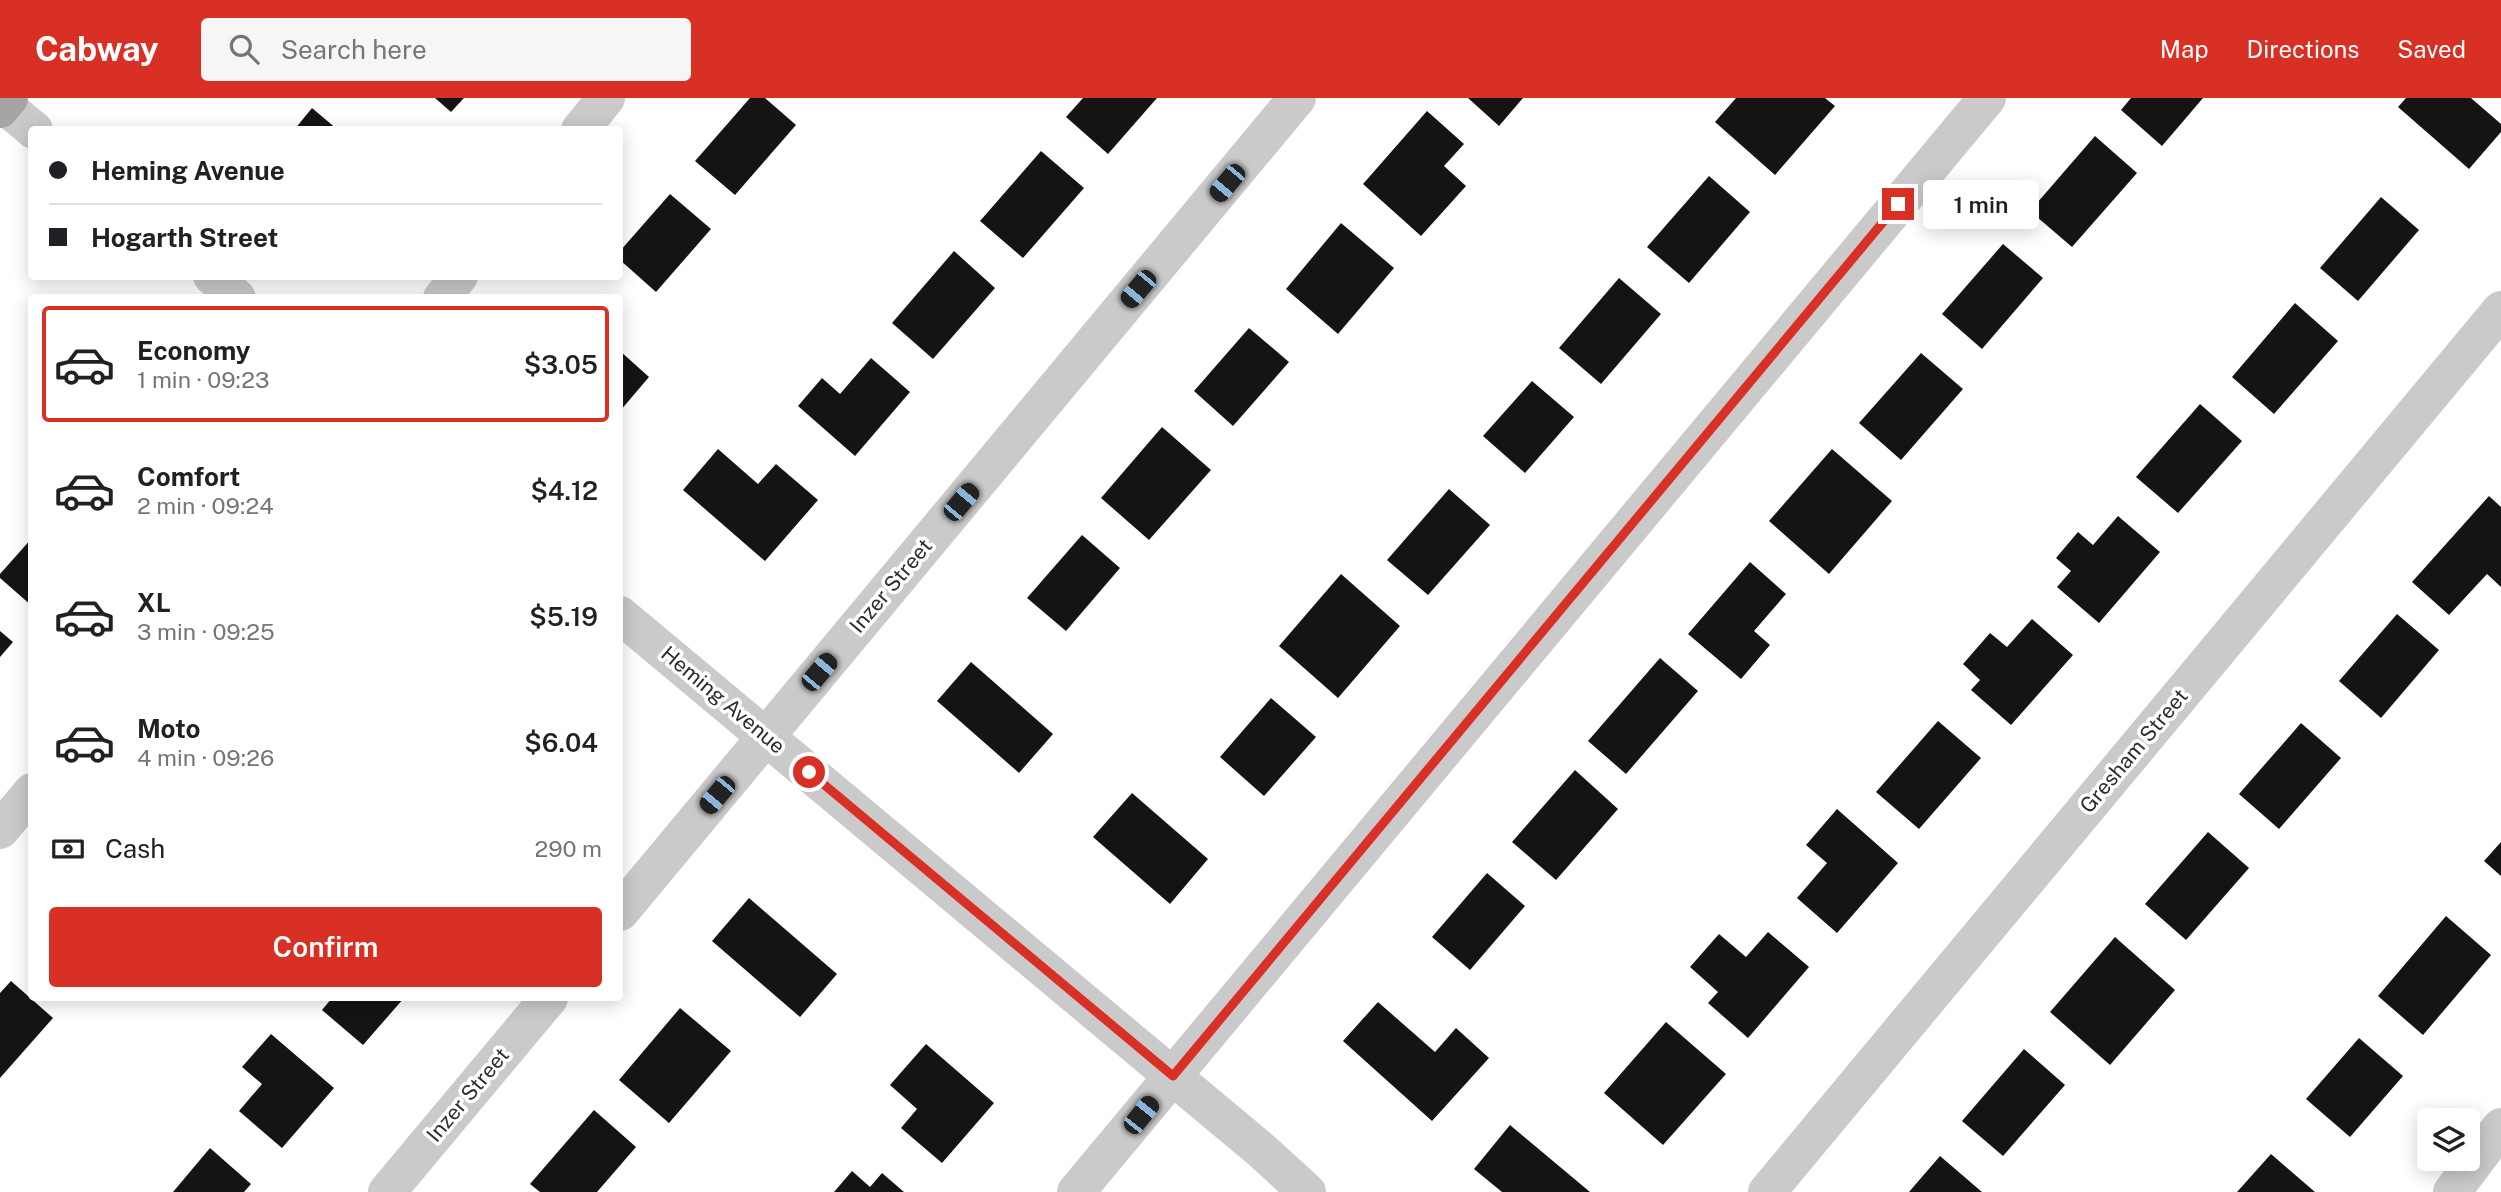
<!DOCTYPE html>
<html lang="en">
<head>
<meta charset="utf-8">
<style>
  body { margin:0; font-family:"Public Sans",sans-serif; background:#f6f6f6; color:#202124; height:100vh; display:flex; flex-direction:column; font-size:26px; white-space:nowrap }
  * { box-sizing:border-box; margin:0 }
  p { font-size:23px; color:#757577 }
  .icon { flex:none; width:38px; height:38px; fill:none; stroke:currentColor; stroke-width:2; stroke-linecap:round; stroke-linejoin:round }
  .map { position:relative; flex:1; overflow:hidden }
  .drawer { position:absolute; left:28px; top:196px; width:595px; height:707px; display:flex; flex-direction:column; background:#fff; border-radius:7px; box-shadow:0 4px 18px #0003 }
  .drawer>* { flex:none }
  .hud { position:absolute; left:28px; top:28px; width:595px; height:154px; border-radius:7px; box-shadow:0 4px 18px #0003; display:grid; align-content:center; height:154px; padding:0 21px; background:#fff }
  .tools { position:absolute; left:2417px; top:1010px; display:grid; gap:14px }
  .tools a { display:grid; place-items:center; width:63px; height:63px; border-radius:7px; background:#fff; box-shadow:0 4px 18px #0003; font-size:35px }
  .end { position:absolute; width:32px; height:32px; margin:-16px; border:9px solid #d93025; background:#fff; box-shadow:0 0 0 4px #fff }
  .from { border-radius:50% }
  .bubble { position:absolute; height:49px; border-radius:7px; background:#fff; box-shadow:0 4px 18px #0003; font-size:23px; font-weight:600; line-height:49px; text-align:center }
  .car { position:absolute; width:21px; height:42px; margin:-21px -10px; border-radius:9px; box-shadow:0 0 5px 2px #0007; background:linear-gradient(#222 24%,#8ab4d8 0 40%,#222 0 76%,#8ab4d8 0 86%,#222 0) }
  .hud b { display:flex; align-items:center; gap:24px; height:66px; font-size:26px }
  .hud b+b { border-top:2px solid #e0e0e0 }
  .hud i { width:18px; height:18px; background:#202124 }
  ul { padding:12px 0 0; list-style:none }
  li { display:flex; align-items:center; gap:21px; height:116px; margin:0 14px 10px; padding:0 7px; border:4px solid transparent; border-radius:7px }
  li div { flex:1 }
  li b { display:block; font-size:26px }
  li em { font-style:normal; font-weight:600 }
  li.current { border-color:#d93025 }
  li>.icon { width:63px; height:63px; stroke-width:1.5 }
  .pay { display:flex; align-items:center; gap:18px; height:77px; padding:0 21px; font-size:26px }
  .pay p { margin-inline-start:auto }
  .button { display:flex; gap:14px; margin-top:auto; padding:14px 21px }
  .button a { flex:1; height:80px; border-radius:7px; background:#d93025; color:#fff; font-size:28px; font-weight:600; line-height:80px; text-align:center }
  header { display:flex; align-items:center; gap:42px; box-sizing:border-box; height:98px; padding:0 35px; background:#d93025; color:#fff }
  header strong { font-size:33px }
  nav { display:flex; gap:38px; margin-inline-start:auto; font-size:24px }
  .search { width:490px; height:63px; background:#f6f6f6; display:flex; align-items:center; gap:18px; box-sizing:border-box; padding:0 24px; border-radius:7px; color:#757577; font-size:26px }
  .map>svg:first-child { display:block }
  .building { fill:#141414 }
  .lines { fill:none; stroke-linecap:round; stroke-linejoin:round }
  .minor { stroke:#cacaca; stroke-width:38 }
  .major { stroke:#a5a5a5; stroke-width:38 }
  .route { stroke:#d93025; stroke-width:9 }
  .labels { text-anchor:middle; stroke-width:7; stroke-linejoin:round; paint-order:stroke }
  .street-label { font-size:21px; fill:#2d2d2d; stroke:#fff }
</style>
</head>
<body>
<header>
<strong>Cabway</strong>
<div class="search"><svg class="icon" aria-label="search" viewBox="0 0 24 24"><circle cx="10" cy="10" r="6"/><path d="M15 15l6 6"/></svg>Search here</div>
<nav><a>Map</a><a>Directions</a><a>Saved</a></nav>
</header>
<div class="map">
<svg width="2501" height="1094" viewBox="0 0 2501 1094">
  <rect width="100%" height="100%" fill="#fff"/>
  <!-- building -->
  <g class="building">
    <polygon points="435,0 464,0 451,14"/>
    <polygon points="750,0 765,0 796,27 735,97 695,63"/>
    <polygon points="1083,0 1157,0 1108,56 1066,19"/>
    <polygon points="1468,0 1523,0 1499,28"/>
    <polygon points="1736,0 1825,0 1835,8 1775,77 1715,24"/>
    <polygon points="2131,0 2203,0 2162,48 2121,12"/>
    <polygon points="2406,0 2471,0 2501,26 2501,34 2469,71 2398,9"/>
    <polygon points="312,10 338,32 294,32"/>
    <polygon points="1427,13 1464,46 1444,68 1466,88 1421,138 1363,86"/>
    <polygon points="2095,38 2137,75 2072,149 2030,113"/>
    <polygon points="1041,53 1084,90 1023,160 980,123"/>
    <polygon points="1709,78 1750,114 1689,185 1647,149"/>
    <polygon points="670,96 711,131 656,194 620,162 620,153"/>
    <polygon points="2381,99 2419,132 2358,203 2320,170"/>
    <polygon points="1341,125 1394,170 1338,236 1286,191"/>
    <polygon points="2003,146 2043,180 1982,251 1942,216"/>
    <polygon points="954,153 995,190 933,261 892,225"/>
    <polygon points="1619,180 1661,216 1601,286 1559,250"/>
    <polygon points="2295,205 2338,243 2274,316 2232,279"/>
    <polygon points="1249,230 1289,264 1233,328 1194,293"/>
    <polygon points="620,253 649,279 620,313"/>
    <polygon points="1921,255 1963,291 1901,362 1859,325"/>
    <polygon points="871,260 910,294 855,358 798,308 822,280 840,296"/>
    <polygon points="1532,283 1574,319 1525,375 1483,338"/>
    <polygon points="2200,306 2242,343 2178,415 2136,379"/>
    <polygon points="1162,329 1211,372 1149,442 1101,400"/>
    <polygon points="718,351 758,386 776,366 818,402 765,463 683,392"/>
    <polygon points="1832,351 1892,403 1829,476 1769,423"/>
    <polygon points="1449,391 1490,427 1428,497 1387,462"/>
    <polygon points="2489,398 2501,409 2501,489 2487,476 2449,517 2412,484"/>
    <polygon points="2118,418 2160,454 2099,525 2057,489 2071,473 2056,460 2078,434 2093,447"/>
    <polygon points="1082,437 1120,470 1066,533 1027,500"/>
    <polygon points="32,440 32,508 0,480 0,476"/>
    <polygon points="1750,464 1786,496 1754,533 1770,547 1741,581 1688,536"/>
    <polygon points="1341,476 1400,528 1338,600 1279,548"/>
    <polygon points="2397,516 2439,552 2381,620 2339,583"/>
    <polygon points="2032,521 2073,557 2011,627 1971,592 1980,582 1963,566 1990,535 2007,549"/>
    <polygon points="0,533 13,544 0,559"/>
    <polygon points="1660,560 1698,593 1626,676 1588,643"/>
    <polygon points="971,564 1053,636 1019,675 937,603"/>
    <polygon points="1271,600 1316,639 1264,698 1220,659"/>
    <polygon points="1938,623 1981,660 1919,731 1876,694"/>
    <polygon points="2301,625 2341,660 2279,731 2239,696"/>
    <polygon points="1575,672 1618,711 1556,782 1512,744"/>
    <polygon points="1132,695 1208,761 1170,806 1093,739"/>
    <polygon points="1837,711 1898,765 1837,835 1797,800 1827,765 1806,747"/>
    <polygon points="2208,734 2249,770 2186,842 2145,806"/>
    <polygon points="2501,744 2501,778 2484,763"/>
    <polygon points="1487,775 1525,808 1470,872 1432,839"/>
    <polygon points="749,800 837,876 800,919 712,843"/>
    <polygon points="2446,818 2491,857 2423,937 2378,898"/>
    <polygon points="1768,834 1809,869 1748,940 1708,905 1718,894 1690,869 1719,836 1746,859"/>
    <polygon points="2115,839 2175,892 2110,967 2050,914"/>
    <polygon points="11,883 53,920 0,980 0,895"/>
    <polygon points="332,900 404,900 363,947 322,912"/>
    <polygon points="1378,904 1435,954 1456,930 1489,960 1432,1023 1343,943"/>
    <polygon points="680,910 731,953 669,1025 619,982"/>
    <polygon points="1666,924 1726,976 1663,1047 1604,995"/>
    <polygon points="271,936 334,990 282,1050 239,1013 262,986 242,969"/>
    <polygon points="2359,940 2403,978 2350,1039 2306,1001"/>
    <polygon points="926,946 994,1005 942,1065 901,1030 917,1011 890,987"/>
    <polygon points="2024,951 2065,987 2003,1058 1962,1023"/>
    <polygon points="594,1012 636,1049 597,1094 540,1094 530,1086"/>
    <polygon points="1510,1027 1590,1094 1502,1094 1474,1071"/>
    <polygon points="210,1050 251,1086 244,1094 173,1094"/>
    <polygon points="2271,1056 2315,1094 2237,1094"/>
    <polygon points="1940,1058 1982,1094 1909,1094"/>
    <polygon points="852,1073 870,1089 882,1075 904,1094 834,1094"/>
  </g>
  <g class="lines">
    <!-- minor -->
    <g class="minor">
      <polyline points="0,4 34,32"/>
      <polyline points="580,32 606,0"/>
      <polyline points="212,178 237,200"/>
      <polyline points="442,200 459,178"/>
      <polyline points="620,517 1261,1052 1307,1094"/>
      <polyline points="0,732 32,694"/>
      <polyline points="620,814 1297,0"/>
      <polyline points="387,1094 549,900"/>
      <polyline points="1076,1094 1987,0"/>
      <polyline points="1767,1094 2501,212"/>
      <polyline points="2452,1094 2501,1029"/>
    </g>
    <!-- major -->
    <polyline class="major" points="0,11 9,0"/>
  </g>
  <g class="lines">
    <!-- route -->
    <polyline class="route" points="809,674 1173,978 1898,106"/>
  </g>
  <g class="labels">
    <!-- street labels -->
    <g class="street-label">
      <text transform="translate(891 488) rotate(-50)" y="7">Inzer Street</text>
      <text transform="translate(723 602) rotate(40)" y="7">Heming Avenue</text>
      <text transform="translate(2134 653) rotate(-50)" y="7">Gresham Street</text>
      <text transform="translate(468 997) rotate(-50)" y="7">Inzer Street</text>
    </g>
  </g>
</svg>
<div class="tools">
<a><svg class="icon" aria-label="layers" viewBox="0 0 24 24"><path d="M12 4l9 5-9 5-9-5zM3 14l9 5 9-5"/></svg></a>
</div>
<i class="end from" style="left:809px;top:674px"></i>
<i class="end" style="left:1898px;top:106px"></i>
<div class="bubble" style="left:1923px;top:82px;width:116px">1 min</div>
<i class="car" style="left:1227px;top:85px;rotate:220deg"></i>
<i class="car" style="left:1138px;top:191px;rotate:220deg"></i>
<i class="car" style="left:961px;top:404px;rotate:40deg"></i>
<i class="car" style="left:819px;top:574px;rotate:40deg"></i>
<i class="car" style="left:717px;top:697px;rotate:220deg"></i>
<i class="car" style="left:1141px;top:1017px;rotate:39deg"></i>
<div class="hud">
<b><i class="from"></i>Heming Avenue</b>
<b><i></i>Hogarth Street</b>
</div>
<section class="drawer">
<ul>
<li class="current"><svg class="icon" aria-label="car" viewBox="0 0 24 24"><path d="M5 17H2v-5l4-1 3-4h7l3 4 3 1v5h-3M9 17h6M6 11h13"/><circle cx="7" cy="17" r="2"/><circle cx="17" cy="17" r="2"/></svg><div><b>Economy</b><p>1 min · 09:23</p></div><em>$3.05</em></li>
<li><svg class="icon" aria-label="car" viewBox="0 0 24 24"><path d="M5 17H2v-5l4-1 3-4h7l3 4 3 1v5h-3M9 17h6M6 11h13"/><circle cx="7" cy="17" r="2"/><circle cx="17" cy="17" r="2"/></svg><div><b>Comfort</b><p>2 min · 09:24</p></div><em>$4.12</em></li>
<li><svg class="icon" aria-label="car" viewBox="0 0 24 24"><path d="M5 17H2v-5l4-1 3-4h7l3 4 3 1v5h-3M9 17h6M6 11h13"/><circle cx="7" cy="17" r="2"/><circle cx="17" cy="17" r="2"/></svg><div><b>XL</b><p>3 min · 09:25</p></div><em>$5.19</em></li>
<li><svg class="icon" aria-label="car" viewBox="0 0 24 24"><path d="M5 17H2v-5l4-1 3-4h7l3 4 3 1v5h-3M9 17h6M6 11h13"/><circle cx="7" cy="17" r="2"/><circle cx="17" cy="17" r="2"/></svg><div><b>Moto</b><p>4 min · 09:26</p></div><em>$6.04</em></li>
</ul>
<div class="pay"><svg class="icon" aria-label="cash" viewBox="0 0 24 24"><path d="M3 7h18v10H3z"/><circle cx="12" cy="12" r="2"/></svg>Cash<p>290 m</p></div>
<div class="button"><a>Confirm</a></div>
</section>
</div>
</body>
</html>
